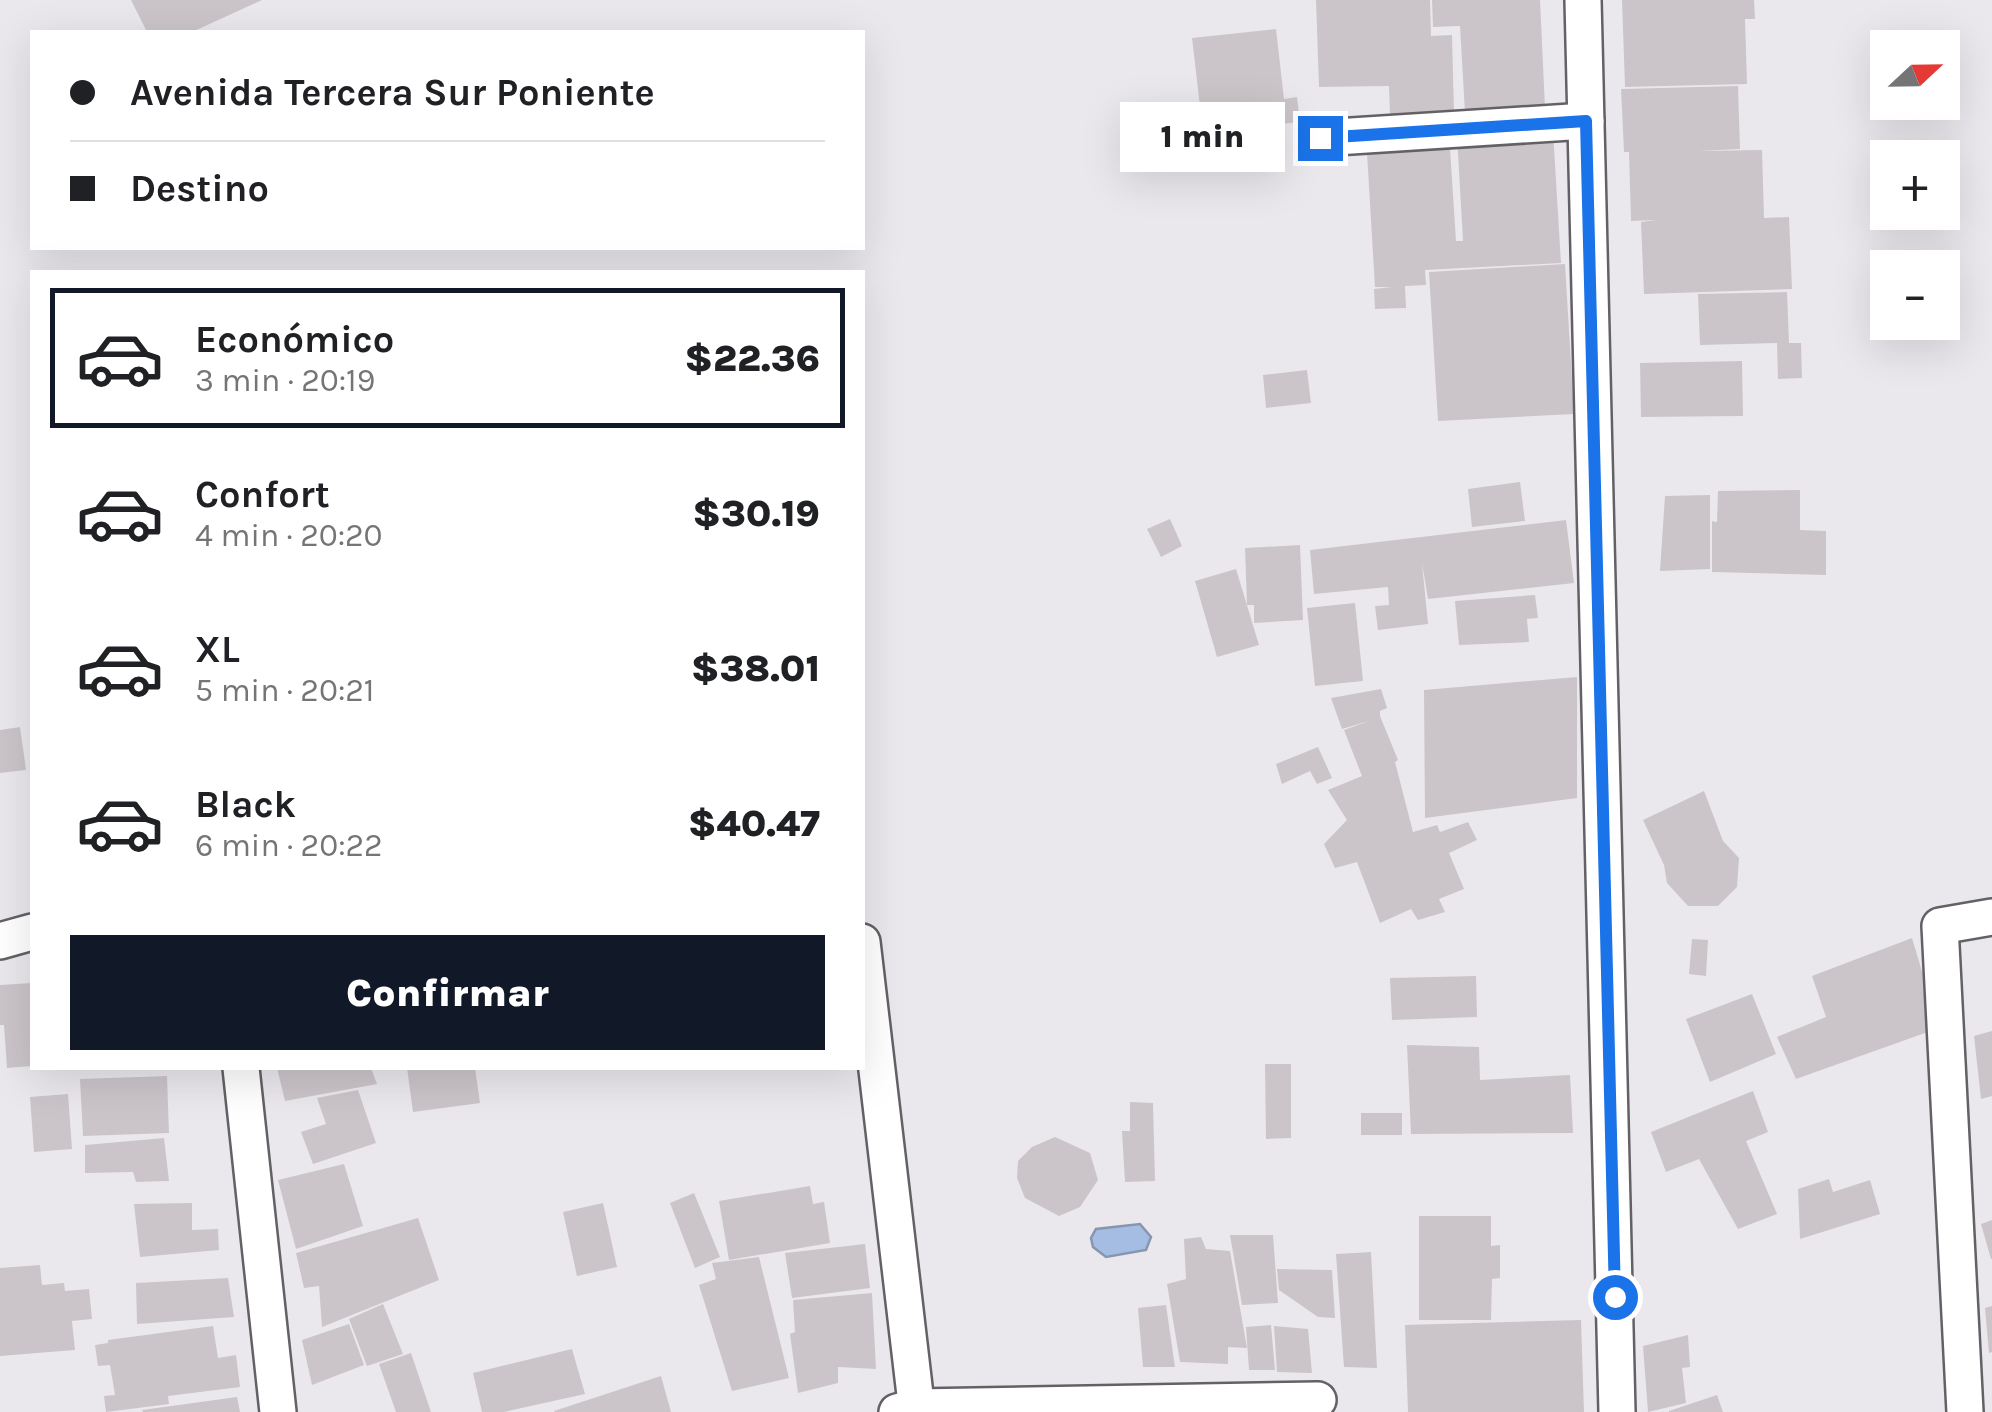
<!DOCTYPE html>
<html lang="es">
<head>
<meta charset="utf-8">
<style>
  body { margin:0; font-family:Karla,sans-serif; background:#f2f2f2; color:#202124; height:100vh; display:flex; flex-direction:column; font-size:38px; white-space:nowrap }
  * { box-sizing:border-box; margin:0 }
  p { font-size:32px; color:#757577 }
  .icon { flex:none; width:55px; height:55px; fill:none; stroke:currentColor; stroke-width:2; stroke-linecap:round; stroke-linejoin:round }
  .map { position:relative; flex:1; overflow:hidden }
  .side { position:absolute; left:30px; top:270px; width:835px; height:800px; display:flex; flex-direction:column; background:#fff; border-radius:0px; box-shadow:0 10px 40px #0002 }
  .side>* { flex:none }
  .guide { position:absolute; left:30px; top:30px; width:835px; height:220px; border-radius:0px; box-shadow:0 10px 40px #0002; display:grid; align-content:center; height:220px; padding:0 40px; background:#fff }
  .needle { width:65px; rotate:68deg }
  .fabs { position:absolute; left:1870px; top:30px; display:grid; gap:20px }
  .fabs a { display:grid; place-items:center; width:90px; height:90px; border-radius:0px; background:#fff; box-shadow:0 10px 40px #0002; font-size:50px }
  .end { position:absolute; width:45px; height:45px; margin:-22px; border:12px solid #1a73e8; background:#fff; box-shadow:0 0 0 5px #fff }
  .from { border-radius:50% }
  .bubble { position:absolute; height:70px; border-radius:0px; background:#fff; box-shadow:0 10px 40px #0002; font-size:32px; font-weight:800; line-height:70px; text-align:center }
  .guide b { display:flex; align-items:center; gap:35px; height:95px; font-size:38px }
  .guide b+b { border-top:2px solid #e0e0e0 }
  .guide i { width:25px; height:25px; background:#202124 }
  ul { padding:18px 0 0; list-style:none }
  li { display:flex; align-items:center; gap:30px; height:140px; margin:0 20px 15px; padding:0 20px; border:5px solid transparent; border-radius:0px }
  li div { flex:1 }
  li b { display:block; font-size:38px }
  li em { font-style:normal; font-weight:800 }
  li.current { border-color:#111827 }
  li>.icon { width:90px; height:90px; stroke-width:1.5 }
  .action { display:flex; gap:20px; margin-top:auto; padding:20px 40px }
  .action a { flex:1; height:115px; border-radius:0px; background:#111827; color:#fff; font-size:40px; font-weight:800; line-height:115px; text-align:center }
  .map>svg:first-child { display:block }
  .water { fill:#a5bde2; stroke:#8696b1; stroke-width:2.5 }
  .building { fill:#cbc5c9 }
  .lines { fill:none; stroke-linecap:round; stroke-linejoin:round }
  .street-casing { stroke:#646166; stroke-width:40 }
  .street { stroke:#fff; stroke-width:35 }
  .route { stroke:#1a73e8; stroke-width:12 }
</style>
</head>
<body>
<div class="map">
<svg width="1992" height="1412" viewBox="0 0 1992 1412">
  <rect width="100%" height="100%" fill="#ebe8ed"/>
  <!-- water -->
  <polygon class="water" points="1140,1224 1151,1237 1146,1250 1106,1257 1093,1247 1091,1238 1096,1229"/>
  <!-- building -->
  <g class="building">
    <polygon points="131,0 262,0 192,32 147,32"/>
    <polygon points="1316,0 1430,0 1431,36 1452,35 1454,113 1390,115 1389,86 1319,87"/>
    <polygon points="1432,0 1540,0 1545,108 1465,113 1460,26 1433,27"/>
    <polygon points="1622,0 1754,0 1755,19 1745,19 1747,84 1625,87"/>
    <polygon points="1276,29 1284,99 1297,97 1300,122 1203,132 1192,38"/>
    <polygon points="1738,86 1740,149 1698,151 1762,150 1764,218 1789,217 1792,289 1644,294 1641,222 1656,220 1631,221 1629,152 1624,152 1621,89"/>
    <polygon points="1553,131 1561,263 1425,270 1426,285 1405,286 1406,308 1375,309 1374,289 1392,287 1375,287 1367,153 1450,148 1456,241 1463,241 1457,136"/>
    <polygon points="1565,264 1574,414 1438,421 1429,272"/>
    <polygon points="1787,292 1789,343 1801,343 1802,378 1778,379 1777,343 1700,345 1698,294"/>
    <polygon points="1742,361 1743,416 1641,417 1640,363"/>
    <polygon points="1307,370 1311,403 1266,408 1263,375"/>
    <polygon points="1520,482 1525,521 1472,527 1468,489"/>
    <polygon points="1800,490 1800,530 1826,531 1826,575 1712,572 1712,521 1717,522 1718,491"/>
    <polygon points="1710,495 1710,569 1660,571 1665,496"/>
    <polygon points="1170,519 1182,546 1161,557 1147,529"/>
    <polygon points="1566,520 1574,583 1428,599 1422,563 1428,624 1378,630 1375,606 1389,605 1388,587 1314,594 1310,550"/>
    <polygon points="1300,545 1303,620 1254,623 1254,605 1247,605 1245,548"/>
    <polygon points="1236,569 1259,645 1217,657 1195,581"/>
    <polygon points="1535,595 1538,618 1527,619 1529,642 1459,645 1455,601"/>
    <polygon points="1355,603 1363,681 1315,686 1307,608"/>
    <polygon points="1577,677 1577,798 1425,818 1424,690"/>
    <polygon points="1381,689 1387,708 1380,711 1380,716 1398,760 1395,762 1413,832 1437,825 1440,832 1468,822 1477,840 1449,853 1464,889 1439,899 1445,912 1418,920 1411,909 1380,923 1357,862 1335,868 1324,844 1347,820 1328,790 1362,776 1344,730 1369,721 1342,729 1331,698"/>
    <polygon points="20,727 26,770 0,773 0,730"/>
    <polygon points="1318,747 1332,778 1317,784 1310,771 1282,784 1276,764"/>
    <polygon points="1704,791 1723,841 1739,858 1737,887 1718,906 1688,906 1667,883 1664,865 1643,820"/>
    <polygon points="1912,938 1939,1028 1796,1079 1777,1037 1826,1017 1812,976"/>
    <polygon points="1692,939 1708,940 1706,976 1689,974"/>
    <polygon points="1476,976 1477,1017 1392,1020 1390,978"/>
    <polygon points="32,983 32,1066 7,1068 4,1025 0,1025 0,985"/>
    <polygon points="1752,994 1776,1054 1710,1082 1686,1019"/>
    <polygon points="1992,1031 1992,1096 1981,1099 1974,1036"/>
    <polygon points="1407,1045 1479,1047 1480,1080 1570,1075 1573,1133 1411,1134"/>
    <polygon points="1265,1064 1291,1064 1291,1138 1266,1139"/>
    <polygon points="277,1068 371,1068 377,1084 285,1101"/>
    <polygon points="407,1068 475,1068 480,1103 413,1112"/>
    <polygon points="167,1076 169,1133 83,1136 80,1079"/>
    <polygon points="358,1090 376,1143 313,1164 301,1132 326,1124 317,1098"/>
    <polygon points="1753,1091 1768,1132 1746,1141 1777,1214 1738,1229 1699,1159 1666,1172 1651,1132"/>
    <polygon points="68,1094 72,1149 34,1152 30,1097"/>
    <polygon points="1130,1102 1153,1103 1155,1181 1125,1182 1122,1131 1130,1131"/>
    <rect x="1361" y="1113" width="41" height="22"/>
    <polygon points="1055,1137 1090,1153 1098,1180 1080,1207 1059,1216 1025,1198 1017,1178 1018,1161 1032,1147"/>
    <polygon points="164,1138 169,1181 136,1182 133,1172 85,1173 85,1145"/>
    <polygon points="344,1164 363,1226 296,1249 278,1180"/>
    <polygon points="1829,1179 1833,1192 1870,1180 1880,1214 1800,1239 1798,1189"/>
    <polygon points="810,1186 813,1204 824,1202 830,1243 729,1260 719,1201"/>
    <polygon points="694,1193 720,1257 695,1268 670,1203"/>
    <polygon points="192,1203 192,1230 218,1229 219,1250 140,1257 134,1204"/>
    <polygon points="603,1203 617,1267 577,1276 563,1212"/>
    <polygon points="1419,1216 1491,1216 1491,1246 1500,1245 1500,1278 1492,1279 1491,1320 1419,1320"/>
    <polygon points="418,1218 439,1280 322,1327 319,1286 304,1288 296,1253"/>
    <polygon points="1992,1220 1992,1259 1991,1259 1981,1224"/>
    <polygon points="1230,1235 1273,1235 1278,1303 1242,1305"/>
    <polygon points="1201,1237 1206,1249 1230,1251 1247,1348 1228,1347 1228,1364 1180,1362 1167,1284 1186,1279 1184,1239"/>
    <polygon points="865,1244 870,1288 792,1298 785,1253"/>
    <polygon points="1371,1252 1377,1368 1344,1367 1336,1254"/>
    <polygon points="759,1257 789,1378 732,1391 699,1285 716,1279 712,1263"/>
    <polygon points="40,1265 42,1285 64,1283 65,1291 89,1289 92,1319 72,1321 75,1350 0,1356 0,1268"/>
    <polygon points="1277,1269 1332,1270 1335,1318 1318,1317 1279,1290"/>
    <polygon points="228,1278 234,1317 137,1324 136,1283"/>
    <polygon points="872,1293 876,1369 838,1367 838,1383 798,1393 790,1334 795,1332 793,1300"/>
    <polygon points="383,1304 403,1354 367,1366 349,1319"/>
    <polygon points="1166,1305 1175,1367 1143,1367 1138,1308"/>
    <polygon points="1992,1306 1992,1352 1989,1353 1985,1308"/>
    <polygon points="1581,1320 1584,1412 1408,1412 1405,1325"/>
    <polygon points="349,1324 364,1365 312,1385 302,1340"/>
    <polygon points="1271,1325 1275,1370 1249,1370 1246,1327"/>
    <polygon points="213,1326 218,1358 236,1355 240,1387 168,1396 169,1404 106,1412 104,1396 115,1395 110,1365 98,1366 95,1345 108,1343 108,1340"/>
    <polygon points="1274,1326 1308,1329 1312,1373 1277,1372"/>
    <polygon points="1688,1335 1690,1367 1682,1368 1686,1403 1648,1412 1643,1346"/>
    <polygon points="572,1349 585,1394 504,1412 482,1412 473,1373"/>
    <polygon points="411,1353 431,1412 396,1412 379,1364"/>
    <polygon points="661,1376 671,1412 555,1412 554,1411"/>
    <polygon points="1717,1395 1723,1412 1669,1412 1669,1411"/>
    <polygon points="237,1397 240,1412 143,1412 142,1410"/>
  </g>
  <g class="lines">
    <defs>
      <g id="street">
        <polyline points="1583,0 1617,1412"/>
        <polyline points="1320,138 1586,121"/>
        <polyline points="0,941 32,932"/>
        <polyline points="862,942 917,1412"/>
        <polyline points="241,1068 278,1412"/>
        <polyline points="897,1412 916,1407 1318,1400"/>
        <polyline points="1965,1412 1940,926 1992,917"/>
      </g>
    </defs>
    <!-- street casing -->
    <use href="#street" class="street-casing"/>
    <!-- street -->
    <use href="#street" class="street"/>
  </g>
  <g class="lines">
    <!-- route -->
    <polyline class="route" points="1320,138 1586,121 1615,1297"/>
  </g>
</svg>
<div class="fabs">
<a><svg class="needle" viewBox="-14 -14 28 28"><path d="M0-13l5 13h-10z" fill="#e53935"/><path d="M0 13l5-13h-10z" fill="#757577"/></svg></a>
<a>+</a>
<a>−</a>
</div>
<i class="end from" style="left:1615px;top:1297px"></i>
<i class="end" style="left:1320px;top:138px"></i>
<div class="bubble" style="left:1120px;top:102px;width:165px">1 min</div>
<div class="guide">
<b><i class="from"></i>Avenida Tercera Sur Poniente</b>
<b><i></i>Destino</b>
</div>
<section class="side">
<ul>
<li class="current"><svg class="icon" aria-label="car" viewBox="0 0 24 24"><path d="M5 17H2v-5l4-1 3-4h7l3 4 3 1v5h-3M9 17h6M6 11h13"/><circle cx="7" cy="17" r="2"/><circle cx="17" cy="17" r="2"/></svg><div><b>Económico</b><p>3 min · 20:19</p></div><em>$22.36</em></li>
<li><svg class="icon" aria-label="car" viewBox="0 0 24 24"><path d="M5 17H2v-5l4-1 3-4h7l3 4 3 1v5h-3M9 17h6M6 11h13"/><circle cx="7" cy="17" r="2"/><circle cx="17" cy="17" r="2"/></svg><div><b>Confort</b><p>4 min · 20:20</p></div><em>$30.19</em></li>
<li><svg class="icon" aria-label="car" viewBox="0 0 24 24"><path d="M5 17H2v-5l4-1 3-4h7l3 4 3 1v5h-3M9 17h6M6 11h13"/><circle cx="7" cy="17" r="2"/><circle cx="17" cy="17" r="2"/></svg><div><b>XL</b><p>5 min · 20:21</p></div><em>$38.01</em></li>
<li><svg class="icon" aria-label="car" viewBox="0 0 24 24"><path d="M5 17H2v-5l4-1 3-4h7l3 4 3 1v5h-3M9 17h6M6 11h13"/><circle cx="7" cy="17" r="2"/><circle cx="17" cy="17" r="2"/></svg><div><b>Black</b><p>6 min · 20:22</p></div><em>$40.47</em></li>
</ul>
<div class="action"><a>Confirmar</a></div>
</section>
</div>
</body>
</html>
